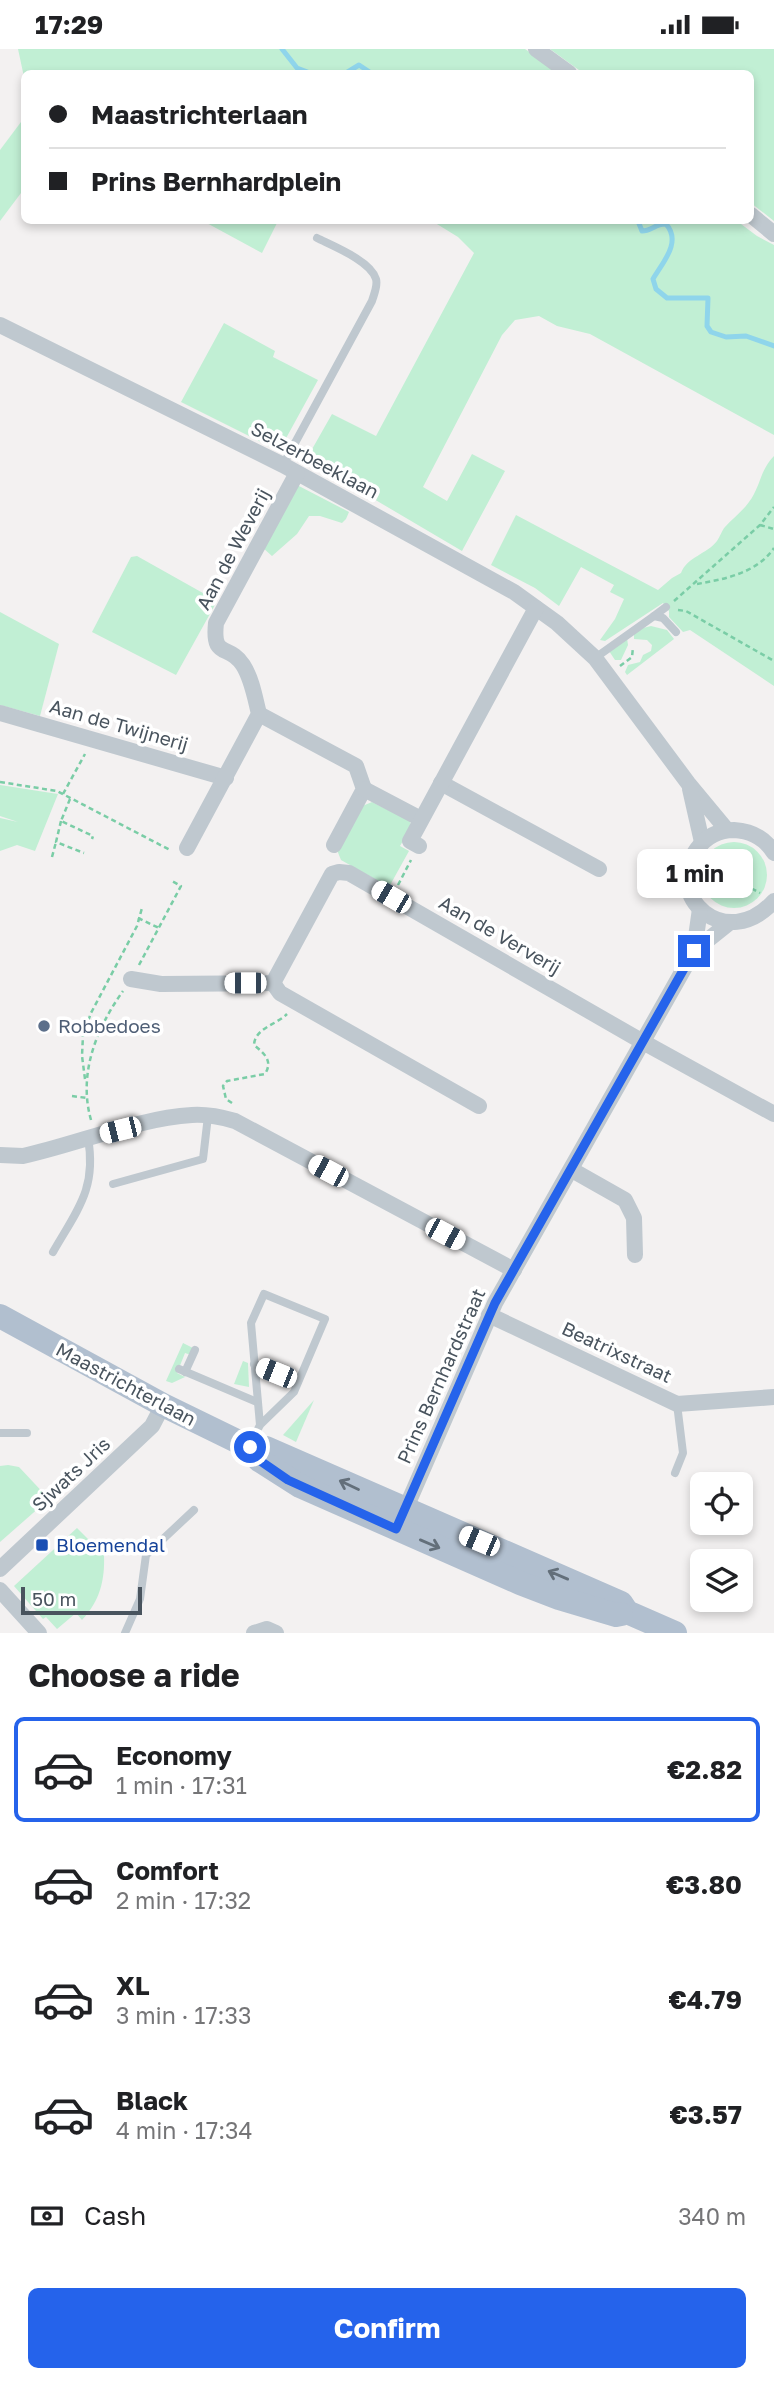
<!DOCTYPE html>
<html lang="en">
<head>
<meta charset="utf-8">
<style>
  body { margin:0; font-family:"Golos Text",sans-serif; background:#f6f6f6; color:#202124; height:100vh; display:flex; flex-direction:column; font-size:26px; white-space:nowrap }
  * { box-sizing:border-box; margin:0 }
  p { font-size:23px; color:#757577 }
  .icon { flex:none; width:38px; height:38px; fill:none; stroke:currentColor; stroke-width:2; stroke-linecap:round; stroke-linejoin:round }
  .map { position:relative; height:1584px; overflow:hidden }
  .sheet { display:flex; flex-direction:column; background:#fff; flex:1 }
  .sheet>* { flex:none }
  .banner { position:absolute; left:21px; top:21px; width:733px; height:154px; border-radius:10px; box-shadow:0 4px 10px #0003; display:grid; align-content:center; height:154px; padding:0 28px; background:#fff }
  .fabs { position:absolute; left:690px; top:1423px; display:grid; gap:14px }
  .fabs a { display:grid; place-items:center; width:63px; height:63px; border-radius:10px; background:#fff; box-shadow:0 4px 10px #0003; font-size:35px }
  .scale { position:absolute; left:21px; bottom:18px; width:121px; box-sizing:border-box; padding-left:7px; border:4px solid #49545e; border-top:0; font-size:19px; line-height:24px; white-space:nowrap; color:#49545e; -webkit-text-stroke:5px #fff; paint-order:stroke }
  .end { position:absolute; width:32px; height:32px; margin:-16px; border:9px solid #2563eb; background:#fff; box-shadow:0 0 0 4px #fff }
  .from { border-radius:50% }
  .bubble { position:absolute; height:49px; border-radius:10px; background:#fff; box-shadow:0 4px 10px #0003; font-size:23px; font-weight:700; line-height:49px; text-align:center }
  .car { position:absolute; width:21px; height:42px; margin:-21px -10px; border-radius:9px; box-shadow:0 0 5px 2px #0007; background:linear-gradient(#fff 24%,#345 0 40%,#fff 0 76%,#345 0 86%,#fff 0) }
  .banner b { display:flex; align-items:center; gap:24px; height:66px; font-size:26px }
  .banner b+b { border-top:2px solid #e0e0e0 }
  .banner i { width:18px; height:18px; background:#202124 }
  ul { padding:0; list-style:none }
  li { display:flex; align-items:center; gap:21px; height:105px; margin:0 14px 10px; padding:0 14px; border:4px solid transparent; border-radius:10px }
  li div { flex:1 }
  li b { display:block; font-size:26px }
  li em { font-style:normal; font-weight:700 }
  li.active { border-color:#2563eb }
  li>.icon { width:63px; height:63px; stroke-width:1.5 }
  h2 { padding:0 28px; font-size:32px; line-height:84px }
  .pay { display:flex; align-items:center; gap:18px; height:77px; padding:0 28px; font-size:26px }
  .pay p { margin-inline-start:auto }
  .cta { display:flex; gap:14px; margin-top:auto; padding:14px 28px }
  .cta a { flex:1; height:80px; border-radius:10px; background:#2563eb; color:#fff; font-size:28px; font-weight:700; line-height:80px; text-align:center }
  .status { display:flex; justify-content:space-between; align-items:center; height:49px; padding:0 35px; background:#fff; direction:ltr }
  .status svg { height:19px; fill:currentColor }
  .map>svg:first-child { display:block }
  .green { fill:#c1efd4 }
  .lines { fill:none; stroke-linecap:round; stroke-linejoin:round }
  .stream { stroke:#8fd5eb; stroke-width:5 }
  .path { stroke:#7acda6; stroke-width:2.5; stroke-dasharray:5 3.5; stroke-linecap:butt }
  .lane { stroke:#bfc8cf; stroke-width:8 }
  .street { stroke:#bfc8cf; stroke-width:16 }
  .primary { stroke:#b1bfcf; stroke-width:24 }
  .oneway { stroke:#636f7a }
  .route { stroke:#2563eb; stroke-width:9 }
  .service-dot { fill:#5c6f8a; stroke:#fff; stroke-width:2.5 }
  .transit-dot { fill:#1a4fb4; stroke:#fff; stroke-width:2.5 }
  .labels { text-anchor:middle; stroke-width:7; stroke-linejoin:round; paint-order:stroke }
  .street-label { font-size:19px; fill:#49545e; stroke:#fff }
  .service-label { font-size:19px; fill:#4e5e75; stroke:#fff; text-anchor:start }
  .transit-label { font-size:19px; fill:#164399; stroke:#fff; text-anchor:start }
</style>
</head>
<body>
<div class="status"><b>17:29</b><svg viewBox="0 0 49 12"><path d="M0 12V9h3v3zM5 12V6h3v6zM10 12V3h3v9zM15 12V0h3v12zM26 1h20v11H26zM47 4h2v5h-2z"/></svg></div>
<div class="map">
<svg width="774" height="1584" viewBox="0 0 774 1584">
  <rect width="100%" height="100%" fill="#f3f1f1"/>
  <!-- green -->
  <g class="green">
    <polygon points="18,0 525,0 561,24 24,24 24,28"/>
    <polygon points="550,0 774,0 774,172 751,154 751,24 583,24"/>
    <polygon points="24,69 24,140 0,172 0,101"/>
    <polygon points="203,172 278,172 262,204"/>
    <polygon points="432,172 737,172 757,187 774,196 774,386 590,285 557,277 539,267 515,271 502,286 423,438 447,452 472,405 505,422 462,502 345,433 343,429 346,421 328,411 324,417 312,408 311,402 332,365 376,387 474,204 458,188"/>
    <polygon points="224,274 275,302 273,308 318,331 279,402 181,353"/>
    <path d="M774,407V637L690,581L683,583L669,568V562L663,554L605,592L600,591L615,570L624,550L610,543L614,536L581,518L559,557L535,539L491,516L516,466L658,541L672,529L681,524C687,508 707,505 717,492C720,488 722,481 725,478C735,467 747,459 754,445C762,430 761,421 774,407Z"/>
    <polygon points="297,436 349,463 346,470 342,474 320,467 309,467 297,485 272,507 262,498"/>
    <polygon points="137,507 210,548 216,554 176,626 92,583 131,508"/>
    <polygon points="0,563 59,595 40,667 0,656"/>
    <polygon points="651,577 667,581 674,590 627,626 625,623 628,616 640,613 643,606 651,602 652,596 647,591 634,590 634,585 643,579"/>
    <polygon points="627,589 628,596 621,611 615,611 609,602"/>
    <polygon points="0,736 58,745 35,802 17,796 0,802 0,769 18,773 0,767"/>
    <polygon points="372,753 410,772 411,778 400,797 409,802 389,838 341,811 337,801 360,758"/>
    <circle cx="734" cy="826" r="33"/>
    <polygon points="183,1294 193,1299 191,1306 185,1304 177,1324 185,1328 172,1334 166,1332"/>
    <polygon points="243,1312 248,1314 249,1338 234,1335"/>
    <polygon points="314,1351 296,1393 283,1386"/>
    <polygon points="8,1416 19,1418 49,1450 0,1493 0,1417"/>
    <path d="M77,1479L104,1506C105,1531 100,1552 82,1571L76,1564L57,1580L46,1568L43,1570L14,1537Z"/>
  </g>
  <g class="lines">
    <!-- stream -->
    <g class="stream">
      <polyline points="282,0 297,19 310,24"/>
      <polyline points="346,24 359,16 371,24"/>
      <path d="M638,172L642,182C651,182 657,174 666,175C682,193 663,213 653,230L656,240L667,249H708L707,277L711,283L726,288L746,287L774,297"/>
    </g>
    <!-- path -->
    <g class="path">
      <polyline points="760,476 774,480"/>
      <path d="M697,535C725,530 757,524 774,499"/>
      <polyline points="674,552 760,476 774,458"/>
      <polyline points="678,561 686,562 774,612"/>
      <polyline points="620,617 632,608 633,598"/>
      <polyline points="0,733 57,742 170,801"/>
      <polyline points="63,745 85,705"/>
      <polyline points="70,750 61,772 93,787 92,790"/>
      <polyline points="61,772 56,793 84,804"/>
      <polyline points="52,808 56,793"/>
      <polyline points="707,815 760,844"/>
      <polyline points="398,836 411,811"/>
      <polyline points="138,869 159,879"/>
      <polyline points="139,916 181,837 170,831"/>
      <polyline points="85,1030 82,1007 83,986 91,964 137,877 142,859"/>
      <polyline points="72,1047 87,1049"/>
      <path d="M232,1054L226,1050L223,1037L227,1032L265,1025C273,1012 265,1005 254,996C255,979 276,976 287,965"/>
      <path d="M91,1071C78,1025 96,980 123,942"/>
    </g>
    <!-- lane -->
    <g class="lane">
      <path d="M283,416L372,252C374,245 378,237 376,230C371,212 333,197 317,189"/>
      <polyline points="654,567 666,558"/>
      <polyline points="595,609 654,567 663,569 676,583"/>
      <polyline points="113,1135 203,1110 208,1067"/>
      <path d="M53,1203C77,1161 97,1140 88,1089"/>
      <polyline points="254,1315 298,1333"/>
      <polyline points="179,1320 257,1353"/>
      <polyline points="185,1323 195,1301"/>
      <polyline points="0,1384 27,1384"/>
      <polyline points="251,1394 260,1376 294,1343 325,1270 264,1245 251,1274 260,1376"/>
      <polyline points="675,1424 683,1404 677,1355"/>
      <polyline points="125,1584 140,1550 146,1506 194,1461"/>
    </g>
    <!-- street -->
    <g class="street">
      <polyline points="536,0 569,24"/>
      <polyline points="751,166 774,185"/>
      <polyline points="0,276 283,416 514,543 557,574 595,609 688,734 727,781"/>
      <polyline points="0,664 226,729"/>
      <polyline points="259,665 356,717 364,740 334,796"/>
      <polyline points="441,734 599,820"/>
      <polyline points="364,740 421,770"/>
      <polyline points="690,740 702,793"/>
      <polyline points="419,797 410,792 536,559"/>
      <path d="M187,799L259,665C255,649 252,630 243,616C229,594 212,611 216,574L297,424"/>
      <path d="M774,804C765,789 751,782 734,781C719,781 706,788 697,800C662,847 726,905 774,852"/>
      <polyline points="694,902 729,874"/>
      <polyline points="131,930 161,935 273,934 332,825 339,823 349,824 643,993 774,1065"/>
      <polyline points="273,934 280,944 479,1057"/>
      <path d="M0,1106L23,1107C77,1095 139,1069 192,1066C207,1065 221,1068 235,1072L514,1221"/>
      <polyline points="572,1121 625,1151 634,1169 635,1206"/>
      <polyline points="489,1266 677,1355 774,1348"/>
      <polyline points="402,1468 495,1254 694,902 700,860"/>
      <polyline points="0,1520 152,1377 163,1356"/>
      <polyline points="0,1541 39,1584"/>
      <polyline points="254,1584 267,1580 276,1584"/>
    </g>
    <!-- primary -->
    <g class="primary">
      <polyline points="0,1267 163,1356 253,1400 266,1399 621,1554 627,1563 675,1584"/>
      <polyline points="253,1400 259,1411 300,1437 520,1534 559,1549 616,1566 621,1565"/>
    </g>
  </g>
  <!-- one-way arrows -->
  <defs><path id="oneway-shaft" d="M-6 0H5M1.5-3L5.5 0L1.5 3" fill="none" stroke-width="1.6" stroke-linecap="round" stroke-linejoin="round" transform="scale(1.75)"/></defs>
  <g class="oneway">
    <use href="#oneway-shaft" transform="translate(349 1436) rotate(-155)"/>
    <use href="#oneway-shaft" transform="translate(430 1495) rotate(23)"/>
    <use href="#oneway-shaft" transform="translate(558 1526) rotate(-157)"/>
  </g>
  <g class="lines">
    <!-- route -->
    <polyline class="route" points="250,1398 253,1400 259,1411 288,1431 396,1480 495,1254 694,902"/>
  </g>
  <!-- markers -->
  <circle class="service-dot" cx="44" cy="977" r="7"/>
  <rect class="transit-dot" x="35" y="1489" width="14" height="14" rx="3.5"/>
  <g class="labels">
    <!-- street labels -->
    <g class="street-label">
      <text transform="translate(315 411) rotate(28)" y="7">Selzerbeeklaan</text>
      <text transform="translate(233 500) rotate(-62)" y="7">Aan de Weverij</text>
      <text transform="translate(119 676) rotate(16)" y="7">Aan de Twijnerij</text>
      <text transform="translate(500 886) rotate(30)" y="7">Aan de Ververij</text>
      <text transform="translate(617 1303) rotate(25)" y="7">Beatrixstraat</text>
      <text transform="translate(441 1327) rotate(-66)" y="7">Prins Bernhardstraat</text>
      <text transform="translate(126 1335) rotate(28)" y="7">Maastrichterlaan</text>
      <text transform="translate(71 1425) rotate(-43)" y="7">Sjwats Jris</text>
    </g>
    <!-- service labels -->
    <g class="service-label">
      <text x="58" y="984">Robbedoes</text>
    </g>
    <!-- transit labels -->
    <g class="transit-label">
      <text x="56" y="1503">Bloemendal</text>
    </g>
  </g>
</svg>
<div class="fabs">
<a><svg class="icon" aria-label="locate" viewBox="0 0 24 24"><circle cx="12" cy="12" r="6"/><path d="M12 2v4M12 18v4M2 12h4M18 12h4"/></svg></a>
<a><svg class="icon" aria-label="layers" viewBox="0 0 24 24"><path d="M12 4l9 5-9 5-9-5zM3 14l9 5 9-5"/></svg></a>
</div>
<div class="scale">50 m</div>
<i class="end from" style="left:250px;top:1398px"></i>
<i class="end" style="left:694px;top:902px"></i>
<div class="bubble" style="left:637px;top:800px;width:116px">1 min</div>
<i class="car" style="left:391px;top:848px;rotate:300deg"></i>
<i class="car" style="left:245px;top:934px;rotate:270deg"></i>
<i class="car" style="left:120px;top:1081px;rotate:256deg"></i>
<i class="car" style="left:328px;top:1122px;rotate:298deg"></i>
<i class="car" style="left:445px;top:1185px;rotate:118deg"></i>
<i class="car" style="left:276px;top:1324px;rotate:292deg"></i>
<i class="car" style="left:479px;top:1492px;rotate:293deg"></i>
<div class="banner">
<b><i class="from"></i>Maastrichterlaan</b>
<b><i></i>Prins Bernhardplein</b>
</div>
</div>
<section class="sheet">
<h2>Choose a ride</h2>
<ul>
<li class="active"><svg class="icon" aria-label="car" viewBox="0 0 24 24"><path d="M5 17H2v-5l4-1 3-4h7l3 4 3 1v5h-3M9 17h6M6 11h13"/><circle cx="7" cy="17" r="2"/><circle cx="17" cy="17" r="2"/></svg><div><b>Economy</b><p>1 min · 17:31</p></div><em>€2.82</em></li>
<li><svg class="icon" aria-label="car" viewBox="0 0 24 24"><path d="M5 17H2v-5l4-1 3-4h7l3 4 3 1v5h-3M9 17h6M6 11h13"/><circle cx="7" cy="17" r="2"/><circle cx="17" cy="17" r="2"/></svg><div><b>Comfort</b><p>2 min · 17:32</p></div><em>€3.80</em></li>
<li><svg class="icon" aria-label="car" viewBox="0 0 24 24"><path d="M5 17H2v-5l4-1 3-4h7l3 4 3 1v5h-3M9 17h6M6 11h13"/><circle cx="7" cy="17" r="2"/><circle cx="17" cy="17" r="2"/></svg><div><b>XL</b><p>3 min · 17:33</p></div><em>€4.79</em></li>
<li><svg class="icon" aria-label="car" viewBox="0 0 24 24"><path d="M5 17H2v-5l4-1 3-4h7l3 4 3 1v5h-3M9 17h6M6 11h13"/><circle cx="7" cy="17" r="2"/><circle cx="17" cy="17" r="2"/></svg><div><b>Black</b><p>4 min · 17:34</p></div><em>€3.57</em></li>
</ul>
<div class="pay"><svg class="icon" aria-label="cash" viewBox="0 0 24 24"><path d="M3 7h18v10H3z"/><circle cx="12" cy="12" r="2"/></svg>Cash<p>340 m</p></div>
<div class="cta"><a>Confirm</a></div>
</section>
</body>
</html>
